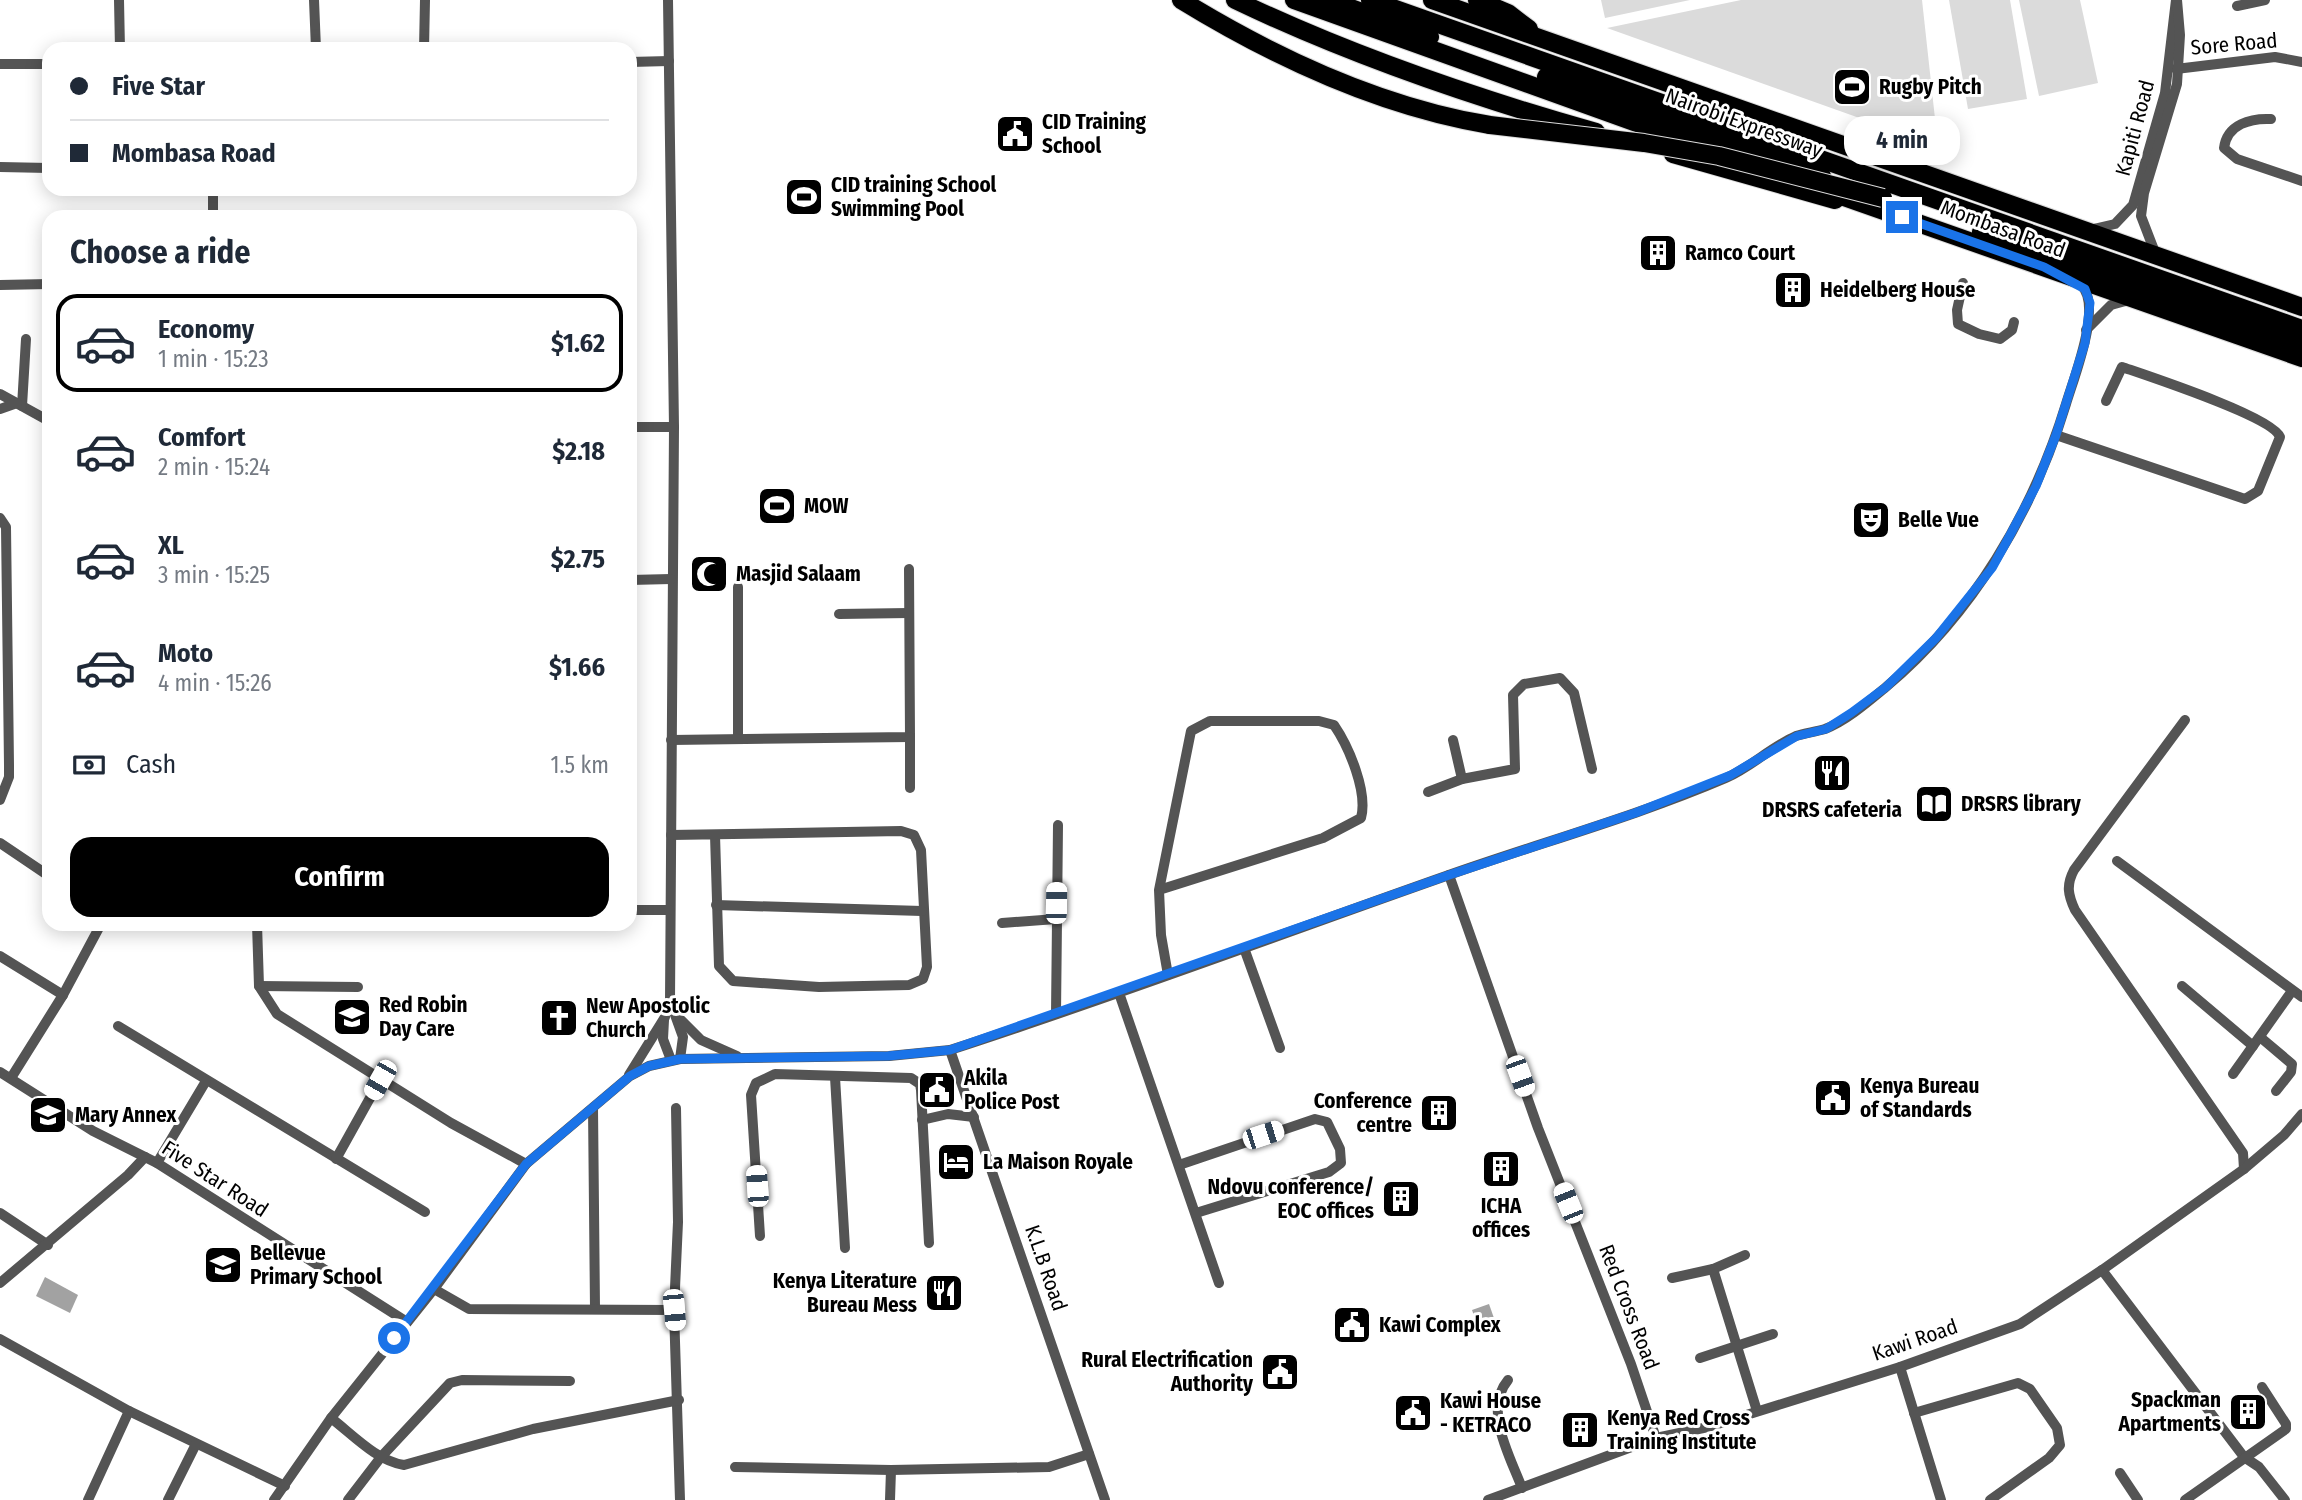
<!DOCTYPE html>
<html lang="en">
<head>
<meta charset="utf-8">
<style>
  body { margin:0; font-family:"Fira Sans Condensed",sans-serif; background:#f2f2f3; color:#1f2937; height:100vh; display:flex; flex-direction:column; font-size:26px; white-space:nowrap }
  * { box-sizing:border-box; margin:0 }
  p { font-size:23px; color:#747a83 }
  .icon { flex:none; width:38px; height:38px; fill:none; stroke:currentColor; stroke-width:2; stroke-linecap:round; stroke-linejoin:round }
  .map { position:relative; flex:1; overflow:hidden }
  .sheet { position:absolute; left:42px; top:210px; width:595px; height:721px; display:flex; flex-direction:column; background:#fff; border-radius:21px; box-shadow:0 4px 18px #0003 }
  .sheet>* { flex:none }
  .guide { position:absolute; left:42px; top:42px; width:595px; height:154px; border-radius:21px; box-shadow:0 4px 18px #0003; display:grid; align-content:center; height:154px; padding:0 28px; background:#fff }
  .end { position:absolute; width:32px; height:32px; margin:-16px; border:9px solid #1a73e8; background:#fff; box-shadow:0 0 0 4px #fff }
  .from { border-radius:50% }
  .bubble { position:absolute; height:49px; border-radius:21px; background:#fff; box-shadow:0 4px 18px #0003; font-size:23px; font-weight:700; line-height:49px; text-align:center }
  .car { position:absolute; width:21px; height:42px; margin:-21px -10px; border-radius:9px; box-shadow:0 0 5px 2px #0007; background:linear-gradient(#fff 24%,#345 0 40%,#fff 0 76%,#345 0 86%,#fff 0) }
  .guide b { display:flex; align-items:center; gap:24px; height:66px; font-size:26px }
  .guide b+b { border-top:2px solid #e0e1e3 }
  .guide i { width:18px; height:18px; background:#1f2937 }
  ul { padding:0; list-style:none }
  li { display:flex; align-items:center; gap:21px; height:98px; margin:0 14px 10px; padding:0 14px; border:4px solid transparent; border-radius:21px }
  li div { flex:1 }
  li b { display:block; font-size:26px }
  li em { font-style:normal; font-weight:700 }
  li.selected { border-color:#000 }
  li>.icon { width:63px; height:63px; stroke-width:1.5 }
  h2 { padding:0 28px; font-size:32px; line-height:84px }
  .pay { display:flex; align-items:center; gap:18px; height:77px; padding:0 28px; font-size:26px }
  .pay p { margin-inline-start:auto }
  .button { display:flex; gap:14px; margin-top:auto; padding:14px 28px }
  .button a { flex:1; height:80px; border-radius:21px; background:#000; color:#fff; font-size:28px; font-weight:700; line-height:80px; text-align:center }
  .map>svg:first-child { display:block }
  .green { fill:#dbdbdb }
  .water { fill:#a2a2a2 }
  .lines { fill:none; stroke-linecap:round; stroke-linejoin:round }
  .highway-casing { stroke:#dbdbdb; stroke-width:20 }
  .street { stroke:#545454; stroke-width:10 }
  .highway { stroke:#000; stroke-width:18 }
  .highway-bridge-casing { stroke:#dbdbdb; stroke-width:20; stroke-linecap:butt }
  .highway-bridge { stroke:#000; stroke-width:18 }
  .route { stroke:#1a73e8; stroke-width:9 }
  .labels { text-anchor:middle; stroke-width:6; stroke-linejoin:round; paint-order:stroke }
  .street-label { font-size:21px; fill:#000; stroke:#fff }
  .poi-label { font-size:21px; font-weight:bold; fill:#000; stroke:#fff; text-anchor:start }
</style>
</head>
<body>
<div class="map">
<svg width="2302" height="1500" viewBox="0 0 2302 1500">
  <rect width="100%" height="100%" fill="#fff"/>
  <!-- green -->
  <g class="green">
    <polygon points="1601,0 1690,0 1605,18"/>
    <polygon points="1741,0 1922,0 1938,146 1607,28"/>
    <polygon points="1949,0 2010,0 2027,99 1968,109"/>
    <polygon points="2019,0 2080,0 2098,83 2039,96"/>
  </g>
  <!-- water -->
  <g class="water">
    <polygon points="45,1277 78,1295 70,1313 36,1296"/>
    <polygon points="1489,1304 1495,1321 1478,1327 1472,1310"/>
  </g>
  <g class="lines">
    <defs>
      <g id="highway">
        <path d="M1181,0C1274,57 1381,107 1490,125"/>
        <path d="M1235,0C1352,56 1472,97 1596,132"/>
        <polyline points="1294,0 1712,150"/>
        <polyline points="1329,0 1430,37"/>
        <polyline points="1370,0 2302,329"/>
        <polyline points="1432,0 2302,307"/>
        <polyline points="1477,0 1508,13 1529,29"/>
        <polyline points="1546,77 1822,176"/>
        <polyline points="1673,154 1835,200"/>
        <polyline points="1824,190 2302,358"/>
        <polyline points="1981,232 2302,342"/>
      </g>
    </defs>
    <!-- highway casing -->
    <use href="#highway" class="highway-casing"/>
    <!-- street -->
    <g class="street">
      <polyline points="119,0 120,49"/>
      <polyline points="314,0 316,49"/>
      <polyline points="668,0 674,427 670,1001 683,1037 680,1059"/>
      <polyline points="2237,6 2265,0"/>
      <polyline points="424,49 425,0"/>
      <polyline points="630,62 669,61"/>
      <polyline points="0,64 49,64"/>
      <polyline points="2176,69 2275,57 2302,62"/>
      <path d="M2271,119C2251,118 2227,124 2224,148L2237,159L2302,181"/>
      <polyline points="0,167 49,168"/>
      <polyline points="213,189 213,217"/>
      <polyline points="2089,230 2115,224 2133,205 2165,93 2176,0"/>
      <polyline points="2156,255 2141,216 2144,193 2177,84 2180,35 2177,0"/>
      <polyline points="1963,283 1957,310 1958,324 1979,334 2000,339 2012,330 2014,322"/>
      <polyline points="0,285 49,284"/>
      <polyline points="2086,330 2111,305 2129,300"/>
      <polyline points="0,394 49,421"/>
      <polyline points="22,406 26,339"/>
      <polyline points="0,409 17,403"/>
      <polyline points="630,427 674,427"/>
      <path d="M2056,435L2245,499L2258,491L2280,437C2273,417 2148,376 2122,367L2106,401"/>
      <polyline points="0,518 6,527 9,765 9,777 0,800"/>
      <polyline points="630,580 671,579"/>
      <polyline points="738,587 738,739"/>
      <polyline points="839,614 909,613"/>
      <path d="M2185,720L2074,870C2066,885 2068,895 2075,910L2243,1153L2244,1169"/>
      <polyline points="671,740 910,737 909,569"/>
      <polyline points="1453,740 1462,779 1515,769 1513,695 1524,684 1560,678 1574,693 1592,769"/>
      <polyline points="910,788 910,737"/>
      <polyline points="1428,792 1462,779"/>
      <polyline points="671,835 901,831 914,835 921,850 927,967 923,979 909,985 819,987 733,981 719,966 715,835"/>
      <polyline points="0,843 49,876"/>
      <polyline points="2117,861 2302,997"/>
      <polyline points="1449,875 1538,1128 1631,1364 1656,1438"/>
      <path d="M1159,890L1323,838L1361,818C1368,792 1349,747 1334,725L1319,721H1210L1191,731L1159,890L1161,935L1168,975"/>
      <polyline points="716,905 922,911"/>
      <polyline points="630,910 670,910"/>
      <polyline points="1002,923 1056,919"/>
      <polyline points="257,924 259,986 277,1014 451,1123 526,1164"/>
      <polyline points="1244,948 1280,1048"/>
      <polyline points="0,956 63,995"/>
      <polyline points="259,986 358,987"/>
      <polyline points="2182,986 2253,1046"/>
      <polyline points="1119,993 1219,1283"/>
      <polyline points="1056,1014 1058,825"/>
      <polyline points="680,1019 701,1040 737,1056"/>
      <polyline points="664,1020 663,1039 671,1060"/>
      <polyline points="118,1026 425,1212"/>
      <polyline points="2260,1037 2292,1064 2291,1072 2276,1091"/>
      <polyline points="950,1050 1105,1500"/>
      <polyline points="0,1072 93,1131 157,1163 407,1322"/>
      <polyline points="2233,1074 2292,991"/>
      <polyline points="629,1075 665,1017"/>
      <polyline points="835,1077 845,1248"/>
      <polyline points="11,1078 63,995 101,924"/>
      <polyline points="593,1108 595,1308"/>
      <polyline points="676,1108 678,1222 674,1310 680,1500"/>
      <polyline points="922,1120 948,1114 974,1117"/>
      <polyline points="336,1159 380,1080"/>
      <polyline points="157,1163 206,1081"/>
      <polyline points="1179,1165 1315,1119 1327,1122 1340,1149 1341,1163 1329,1172 1196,1213"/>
      <polyline points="0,1213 48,1245"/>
      <polyline points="760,1236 751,1095 756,1083 775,1074 911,1078 920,1084 921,1090 929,1243"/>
      <polyline points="1713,1269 1757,1411"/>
      <polyline points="2102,1270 2244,1457 2259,1467 2285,1500"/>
      <polyline points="1672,1278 1713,1269 1745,1255"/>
      <polyline points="0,1283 128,1175 145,1157"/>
      <polyline points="434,1289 469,1309 674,1310"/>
      <polyline points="0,1339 129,1411 285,1486"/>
      <polyline points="1700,1358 1773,1334"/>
      <polyline points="1900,1367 1941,1500"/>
      <path d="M1508,1380C1483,1410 1510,1456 1522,1488"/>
      <polyline points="1914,1413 2018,1383 2030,1389 2057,1428 2060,1445 2049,1458 1990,1500"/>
      <path d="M331,1418C353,1435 377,1461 404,1465L533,1429L679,1400"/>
      <polyline points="735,1467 891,1470 1049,1467 1089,1454"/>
      <polyline points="2120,1473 2138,1500"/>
      <polyline points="88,1500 129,1411"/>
      <polyline points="168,1500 196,1444"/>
      <path d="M274,1500L331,1418L434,1289L526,1164L630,1076L649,1066L680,1059L889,1056L950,1050C1117,996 1281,934 1446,876C1539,843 1635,817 1726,778C1751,767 1771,747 1796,736C1805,733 1815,732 1825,729C1846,721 1868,702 1886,687C1973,614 2033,512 2066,404C2074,377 2103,305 2081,285"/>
      <polyline points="348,1500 381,1457 450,1383 462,1380 570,1381"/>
      <polyline points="890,1500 891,1470"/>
      <polyline points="1488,1500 1656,1438 1708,1427 1900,1367 2020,1324 2102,1270 2244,1169 2284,1135 2302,1114"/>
      <polyline points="2185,1500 2286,1429 2286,1424 2262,1387"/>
    </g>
    <!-- highway -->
    <use href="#highway" class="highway"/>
    <defs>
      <polyline id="highway-bridge" points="1490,125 1644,143 1719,156 1883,198"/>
    </defs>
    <!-- highway-bridge casing -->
    <use href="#highway-bridge" class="highway-bridge-casing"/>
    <!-- highway-bridge -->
    <use href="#highway-bridge" class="highway-bridge"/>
  </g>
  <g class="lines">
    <!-- route -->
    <polyline class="route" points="394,1338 526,1164 630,1076 649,1066 680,1059 888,1056 950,1050 1449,875 1635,813 1731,775 1797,736 1826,729 1851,713 1886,687 1936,638 1992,568 2008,539 2036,486 2056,435 2085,343 2090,303 2085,289 2044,267 1902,217"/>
  </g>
  <!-- icons -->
  <defs>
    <symbol id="stadium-square" viewBox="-11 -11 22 22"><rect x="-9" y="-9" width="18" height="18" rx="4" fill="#000" stroke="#fff"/><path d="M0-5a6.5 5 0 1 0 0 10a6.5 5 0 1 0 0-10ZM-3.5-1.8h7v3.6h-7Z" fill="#fff"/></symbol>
    <symbol id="civic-square" viewBox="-11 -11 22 22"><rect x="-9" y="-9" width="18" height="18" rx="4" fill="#000" stroke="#fff"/><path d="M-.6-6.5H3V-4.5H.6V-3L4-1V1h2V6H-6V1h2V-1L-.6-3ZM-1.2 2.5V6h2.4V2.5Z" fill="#fff"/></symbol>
    <symbol id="building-square" viewBox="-11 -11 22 22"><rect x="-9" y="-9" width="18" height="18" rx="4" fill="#000" stroke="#fff"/><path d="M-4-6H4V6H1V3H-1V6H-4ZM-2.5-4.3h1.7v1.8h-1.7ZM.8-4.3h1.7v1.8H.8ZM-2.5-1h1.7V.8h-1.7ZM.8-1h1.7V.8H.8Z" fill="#fff"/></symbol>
    <symbol id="theatre-square" viewBox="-11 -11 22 22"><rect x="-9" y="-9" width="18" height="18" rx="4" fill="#000" stroke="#fff"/><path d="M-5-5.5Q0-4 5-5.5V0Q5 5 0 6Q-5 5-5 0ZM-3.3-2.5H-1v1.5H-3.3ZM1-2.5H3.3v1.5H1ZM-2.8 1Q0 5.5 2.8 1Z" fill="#fff"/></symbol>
    <symbol id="mosque-square" viewBox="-11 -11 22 22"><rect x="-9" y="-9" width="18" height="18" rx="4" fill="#000" stroke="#fff"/><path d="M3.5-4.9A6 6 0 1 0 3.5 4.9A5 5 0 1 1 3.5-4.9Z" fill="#fff"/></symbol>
    <symbol id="restaurant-square" viewBox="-11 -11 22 22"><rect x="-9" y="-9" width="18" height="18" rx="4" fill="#000" stroke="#fff"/><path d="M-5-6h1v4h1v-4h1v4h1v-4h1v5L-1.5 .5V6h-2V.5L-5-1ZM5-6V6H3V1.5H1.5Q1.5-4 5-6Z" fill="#fff"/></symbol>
    <symbol id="library-square" viewBox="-11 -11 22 22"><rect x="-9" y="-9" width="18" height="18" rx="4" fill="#000" stroke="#fff"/><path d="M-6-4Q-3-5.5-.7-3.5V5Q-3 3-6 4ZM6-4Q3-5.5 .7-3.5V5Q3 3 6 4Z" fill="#fff"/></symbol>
    <symbol id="school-square" viewBox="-11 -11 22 22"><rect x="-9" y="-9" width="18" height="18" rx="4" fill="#000" stroke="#fff"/><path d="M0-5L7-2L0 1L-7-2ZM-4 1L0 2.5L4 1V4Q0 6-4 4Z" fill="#fff"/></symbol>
    <symbol id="church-square" viewBox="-11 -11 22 22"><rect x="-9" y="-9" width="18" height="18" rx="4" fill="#000" stroke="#fff"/><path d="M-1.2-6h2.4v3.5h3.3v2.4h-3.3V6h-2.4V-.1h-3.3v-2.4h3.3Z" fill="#fff"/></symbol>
    <symbol id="hotel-square" viewBox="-11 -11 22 22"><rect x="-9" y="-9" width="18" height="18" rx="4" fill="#000" stroke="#fff"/><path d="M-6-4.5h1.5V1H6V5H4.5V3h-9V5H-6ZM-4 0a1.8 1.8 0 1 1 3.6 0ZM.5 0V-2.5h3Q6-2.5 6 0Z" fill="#fff"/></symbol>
  </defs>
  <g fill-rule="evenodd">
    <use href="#stadium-square" x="1830" y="65" width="44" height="44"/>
    <use href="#civic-square" x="993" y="112" width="44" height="44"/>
    <use href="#stadium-square" x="782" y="175" width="44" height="44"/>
    <use href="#building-square" x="1636" y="231" width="44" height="44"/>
    <use href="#building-square" x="1771" y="268" width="44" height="44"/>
    <use href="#stadium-square" x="755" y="484" width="44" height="44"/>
    <use href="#theatre-square" x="1849" y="498" width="44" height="44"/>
    <use href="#mosque-square" x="687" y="552" width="44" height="44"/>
    <use href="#restaurant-square" x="1810" y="751" width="44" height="44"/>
    <use href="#library-square" x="1912" y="782" width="44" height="44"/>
    <use href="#school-square" x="330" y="995" width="44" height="44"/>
    <use href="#church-square" x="537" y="996" width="44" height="44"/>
    <use href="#civic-square" x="915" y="1068" width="44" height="44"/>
    <use href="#civic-square" x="1811" y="1076" width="44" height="44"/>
    <use href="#building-square" x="1417" y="1091" width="44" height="44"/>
    <use href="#school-square" x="26" y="1093" width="44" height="44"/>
    <use href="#hotel-square" x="934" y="1140" width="44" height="44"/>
    <use href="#building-square" x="1479" y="1147" width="44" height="44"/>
    <use href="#building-square" x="1379" y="1177" width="44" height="44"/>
    <use href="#school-square" x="201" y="1243" width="44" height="44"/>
    <use href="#restaurant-square" x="922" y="1271" width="44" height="44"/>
    <use href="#civic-square" x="1330" y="1303" width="44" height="44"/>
    <use href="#civic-square" x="1258" y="1350" width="44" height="44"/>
    <use href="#building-square" x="2226" y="1390" width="44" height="44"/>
    <use href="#civic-square" x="1391" y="1391" width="44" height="44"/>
    <use href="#building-square" x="1558" y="1408" width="44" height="44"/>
  </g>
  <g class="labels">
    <!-- street labels -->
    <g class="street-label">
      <text transform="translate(2234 44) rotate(-5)" y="7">Sore Road</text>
      <text transform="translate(1744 123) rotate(20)" y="7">Nairobi Expressway</text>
      <text transform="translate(2135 128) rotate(-75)" y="7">Kapiti Road</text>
      <text transform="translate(2003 229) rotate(20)" y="7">Mombasa Road</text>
      <text transform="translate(215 1179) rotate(33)" y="7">Five Star Road</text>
      <text transform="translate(1046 1268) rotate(71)" y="7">K.L.B Road</text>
      <text transform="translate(1629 1307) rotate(69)" y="7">Red Cross Road</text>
      <text transform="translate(1915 1340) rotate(-19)" y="7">Kawi Road</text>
    </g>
    <!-- poi labels -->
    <g class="poi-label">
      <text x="1879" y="94">Rugby Pitch</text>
      <text x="1042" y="129">CID Training<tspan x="1042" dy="24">School</tspan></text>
      <text x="831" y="192">CID training School<tspan x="831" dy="24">Swimming Pool</tspan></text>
      <text x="1685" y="260">Ramco Court</text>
      <text x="1820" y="297">Heidelberg House</text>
      <text x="804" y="513">MOW</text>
      <text x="1898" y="527">Belle Vue</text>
      <text x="736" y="581">Masjid Salaam</text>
      <text x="1961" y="811">DRSRS library</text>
      <text x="1832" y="817" text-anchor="middle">DRSRS cafeteria</text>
      <text x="379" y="1012">Red Robin<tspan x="379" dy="24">Day Care</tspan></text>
      <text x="586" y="1013">New Apostolic<tspan x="586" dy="24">Church</tspan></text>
      <text x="964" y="1085">Akila<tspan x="964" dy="24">Police Post</tspan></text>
      <text x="1860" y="1093">Kenya Bureau<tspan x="1860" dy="24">of Standards</tspan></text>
      <text x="1412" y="1108" text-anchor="end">Conference<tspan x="1412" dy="24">centre</tspan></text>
      <text x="75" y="1122">Mary Annex</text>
      <text x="983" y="1169">La Maison Royale</text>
      <text x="1374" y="1194" text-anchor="end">Ndovu conference/<tspan x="1374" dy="24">EOC offices</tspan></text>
      <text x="1501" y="1213" text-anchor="middle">ICHA<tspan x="1501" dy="24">offices</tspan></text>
      <text x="250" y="1260">Bellevue<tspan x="250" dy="24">Primary School</tspan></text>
      <text x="917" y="1288" text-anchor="end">Kenya Literature<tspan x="917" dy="24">Bureau Mess</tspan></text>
      <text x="1379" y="1332">Kawi Complex</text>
      <text x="1253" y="1367" text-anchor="end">Rural Electrification<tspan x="1253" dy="24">Authority</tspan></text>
      <text x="2221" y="1407" text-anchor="end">Spackman<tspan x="2221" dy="24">Apartments</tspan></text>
      <text x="1440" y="1408">Kawi House<tspan x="1440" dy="24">- KETRACO</tspan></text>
      <text x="1607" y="1425">Kenya Red Cross<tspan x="1607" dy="24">Training Institute</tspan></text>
    </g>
  </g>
</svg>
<i class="end from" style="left:394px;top:1338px"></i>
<i class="end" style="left:1902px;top:217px"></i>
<div class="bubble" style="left:1844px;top:116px;width:116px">4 min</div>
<i class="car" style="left:1056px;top:903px;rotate:1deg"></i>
<i class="car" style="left:1520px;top:1076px;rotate:160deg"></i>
<i class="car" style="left:380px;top:1080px;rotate:210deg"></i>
<i class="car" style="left:1263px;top:1135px;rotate:72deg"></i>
<i class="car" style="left:757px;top:1186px;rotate:356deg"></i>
<i class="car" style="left:1568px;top:1203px;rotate:338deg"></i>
<i class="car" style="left:674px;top:1310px;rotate:175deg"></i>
<div class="guide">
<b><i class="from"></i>Five Star</b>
<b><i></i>Mombasa Road</b>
</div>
<section class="sheet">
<h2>Choose a ride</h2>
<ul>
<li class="selected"><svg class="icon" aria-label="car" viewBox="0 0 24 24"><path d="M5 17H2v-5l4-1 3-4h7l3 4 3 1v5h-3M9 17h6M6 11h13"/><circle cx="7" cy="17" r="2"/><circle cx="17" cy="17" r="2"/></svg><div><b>Economy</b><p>1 min · 15:23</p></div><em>$1.62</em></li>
<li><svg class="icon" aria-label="car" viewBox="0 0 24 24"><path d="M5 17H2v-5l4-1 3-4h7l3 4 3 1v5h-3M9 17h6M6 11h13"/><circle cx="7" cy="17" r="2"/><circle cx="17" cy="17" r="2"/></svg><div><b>Comfort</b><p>2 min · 15:24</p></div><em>$2.18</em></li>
<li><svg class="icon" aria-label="car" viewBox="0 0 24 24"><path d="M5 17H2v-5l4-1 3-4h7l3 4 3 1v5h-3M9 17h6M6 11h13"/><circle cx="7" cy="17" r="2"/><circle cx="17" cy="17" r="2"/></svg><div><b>XL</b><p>3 min · 15:25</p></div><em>$2.75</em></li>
<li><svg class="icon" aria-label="car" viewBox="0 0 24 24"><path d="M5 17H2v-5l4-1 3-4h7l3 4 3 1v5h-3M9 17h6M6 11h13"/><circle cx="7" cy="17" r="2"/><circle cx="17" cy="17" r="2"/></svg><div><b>Moto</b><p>4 min · 15:26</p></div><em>$1.66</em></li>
</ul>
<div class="pay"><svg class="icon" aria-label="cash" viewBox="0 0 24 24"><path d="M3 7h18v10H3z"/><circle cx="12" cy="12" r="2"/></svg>Cash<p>1.5 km</p></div>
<div class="button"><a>Confirm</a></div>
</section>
</div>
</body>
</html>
